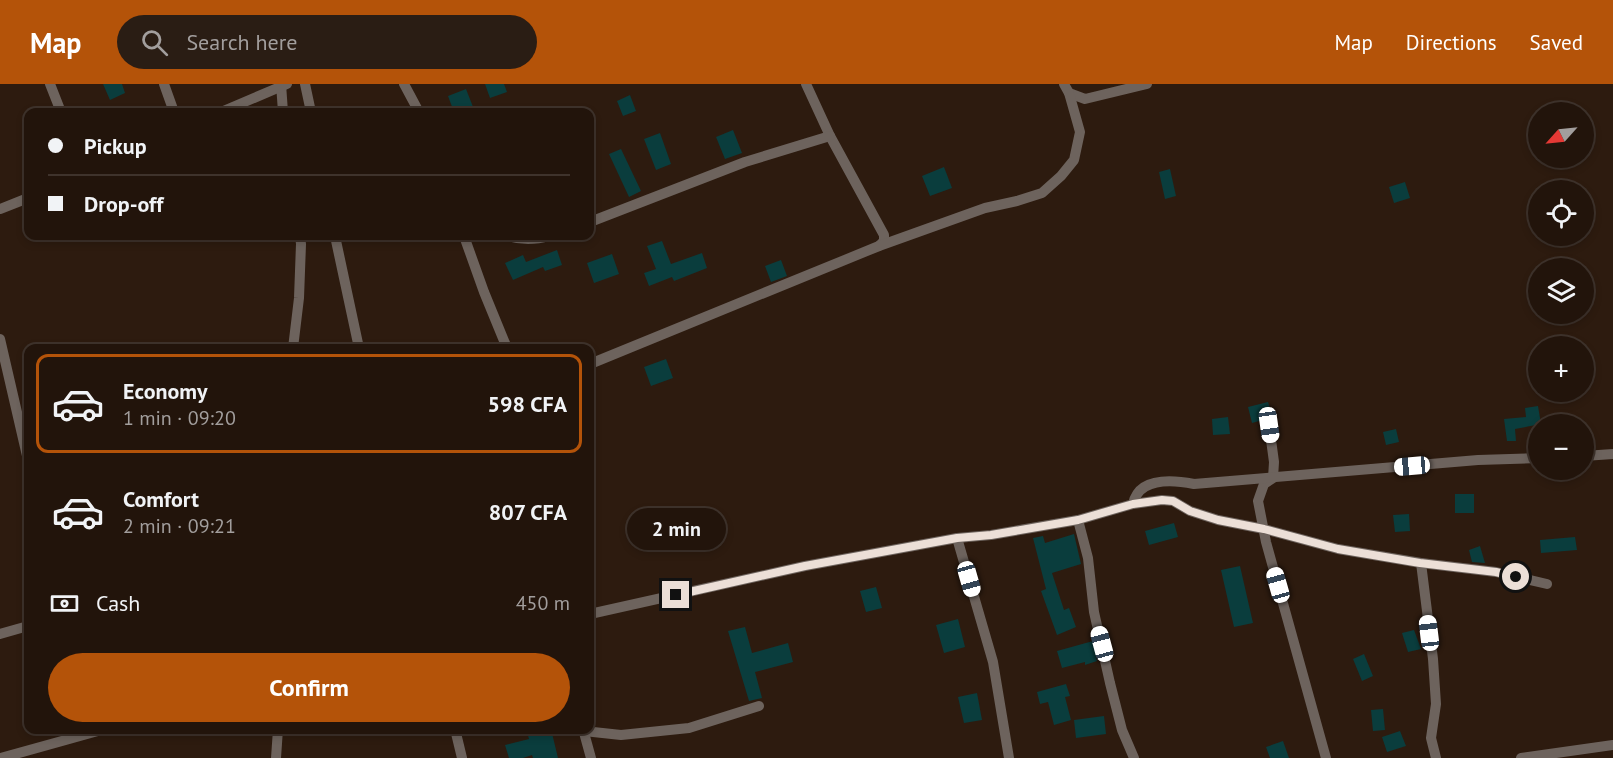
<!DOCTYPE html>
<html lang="en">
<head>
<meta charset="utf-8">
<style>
  body { margin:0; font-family:"PT Sans",sans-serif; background:#2a1d14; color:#f1f3f6; height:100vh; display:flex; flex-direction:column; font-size:22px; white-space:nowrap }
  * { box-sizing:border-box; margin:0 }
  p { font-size:20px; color:#a29e9d }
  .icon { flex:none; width:33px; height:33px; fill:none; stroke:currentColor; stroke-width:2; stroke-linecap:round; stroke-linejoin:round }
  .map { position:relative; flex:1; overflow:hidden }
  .drawer { position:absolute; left:24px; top:260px; width:570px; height:390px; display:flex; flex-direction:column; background:#22140b; border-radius:12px; box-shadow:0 3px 9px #0003,0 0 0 2px #3f332c }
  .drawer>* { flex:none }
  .hud { position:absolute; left:24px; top:24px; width:570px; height:132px; border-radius:12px; box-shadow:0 3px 9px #0003,0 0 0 2px #3f332c; display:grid; align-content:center; height:132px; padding:0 24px; background:#22140b }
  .needle { width:39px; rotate:243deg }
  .buttons { position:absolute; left:1528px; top:18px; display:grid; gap:12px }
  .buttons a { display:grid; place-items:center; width:66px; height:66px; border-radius:50%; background:#22140b; box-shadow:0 3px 9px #0003,0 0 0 2px #3f332c; font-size:30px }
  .end { position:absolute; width:27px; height:27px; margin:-14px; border:8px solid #ecdfd7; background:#111; box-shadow:0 0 0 3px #111 }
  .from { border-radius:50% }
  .bubble { position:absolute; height:42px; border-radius:21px; background:#22140b; box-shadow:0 3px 9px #0003,0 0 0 2px #3f332c; font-size:20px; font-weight:700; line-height:42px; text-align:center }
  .car { position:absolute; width:18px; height:36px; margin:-18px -9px; border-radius:8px; box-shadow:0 0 4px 2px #0007; background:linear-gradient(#fff 24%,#345 0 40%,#fff 0 76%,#345 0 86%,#fff 0) }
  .hud b { display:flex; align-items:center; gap:21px; height:57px; font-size:22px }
  .hud b+b { border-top:2px solid #3f332c }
  .hud i { width:15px; height:15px; background:#f1f3f6 }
  ul { padding:10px 0 0; list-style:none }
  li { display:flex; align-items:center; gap:18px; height:99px; margin:0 12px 9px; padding:0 12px; border:3px solid transparent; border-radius:12px }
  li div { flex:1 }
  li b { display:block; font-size:22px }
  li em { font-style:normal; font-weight:700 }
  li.on { border-color:#b45309 }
  li>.icon { width:54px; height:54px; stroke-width:1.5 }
  .pay { display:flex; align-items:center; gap:15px; height:66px; padding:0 24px; font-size:22px }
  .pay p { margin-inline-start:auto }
  .action { display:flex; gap:12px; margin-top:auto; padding:12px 24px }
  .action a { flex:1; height:69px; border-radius:36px; background:#b45309; color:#fff; font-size:24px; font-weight:700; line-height:69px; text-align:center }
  header { display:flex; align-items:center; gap:36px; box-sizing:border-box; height:84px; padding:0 30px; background:#b45309; color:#fff }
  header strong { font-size:28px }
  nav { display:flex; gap:33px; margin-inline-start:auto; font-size:21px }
  .search { width:420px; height:54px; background:#2a1d14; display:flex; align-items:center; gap:15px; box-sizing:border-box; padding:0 21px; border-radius:33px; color:#a29e9d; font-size:22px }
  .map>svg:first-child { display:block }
  .building { fill:#0a3d3d }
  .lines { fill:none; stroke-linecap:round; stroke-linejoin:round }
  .street { stroke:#6d635d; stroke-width:10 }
  .route { stroke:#ecdfd7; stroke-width:8 }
</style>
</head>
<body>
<header>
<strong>Map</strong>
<div class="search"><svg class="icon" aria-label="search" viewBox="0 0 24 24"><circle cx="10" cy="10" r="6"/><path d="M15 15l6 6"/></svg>Search here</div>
<nav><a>Map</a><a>Directions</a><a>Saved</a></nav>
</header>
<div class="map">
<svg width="1613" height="674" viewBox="0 0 1613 674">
  <rect width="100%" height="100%" fill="#2d1b0f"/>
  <!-- building -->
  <g class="building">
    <polygon points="103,0 122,0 125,9 110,16"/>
    <polygon points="485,0 504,0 507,8 490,14"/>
    <polygon points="466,5 475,28 454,28 448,12"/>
    <polygon points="630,11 636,27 623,32 617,17"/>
    <polygon points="733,46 742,69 725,75 716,53"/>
    <polygon points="660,49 671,80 656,86 644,55"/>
    <polygon points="621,65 641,107 629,113 609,70"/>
    <polygon points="944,83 952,104 930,112 922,92"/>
    <polygon points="1170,85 1176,112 1165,115 1159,88"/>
    <polygon points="1405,98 1410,114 1394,119 1389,103"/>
    <polygon points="662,157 671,180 702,169 707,184 674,197 672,193 649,202 644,189 656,185 647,162"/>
    <polygon points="557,166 562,181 545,187 543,183 513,196 505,179 523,171 526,178"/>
    <polygon points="612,170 619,190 594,199 587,179"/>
    <polygon points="781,176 787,192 771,198 765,182"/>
    <polygon points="666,275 673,294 651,302 644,283"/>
    <polygon points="1268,318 1273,333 1252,339 1248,323"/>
    <polygon points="1538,322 1541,340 1515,345 1516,357 1507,357 1504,335 1526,333 1525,324"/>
    <polygon points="1228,333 1230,350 1213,351 1212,335"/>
    <polygon points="1396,345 1399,358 1386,361 1383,348"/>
    <rect x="1455" y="410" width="19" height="19"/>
    <polygon points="1409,430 1410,447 1395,448 1393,431"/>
    <polygon points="1174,439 1178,453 1149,461 1145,447"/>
    <polygon points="1074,450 1081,480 1052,489 1064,526 1069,524 1076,543 1057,551 1041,507 1046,505 1033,454 1043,452 1045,459"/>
    <polygon points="1575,453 1577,466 1541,469 1540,456"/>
    <polygon points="1480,462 1485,479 1472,478 1469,466"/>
    <polygon points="1240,482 1253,539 1234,543 1221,486"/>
    <polygon points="876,503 882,524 866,528 860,507"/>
    <polygon points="958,535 965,563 944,569 936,541"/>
    <polygon points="745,543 752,569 788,559 793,578 755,588 762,614 749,617 728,547"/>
    <polygon points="1414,546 1421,565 1408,568 1402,549"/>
    <polygon points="1093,557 1097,577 1085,581 1085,578 1062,584 1057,567"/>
    <polygon points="1364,570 1373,592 1362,597 1353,575"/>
    <polygon points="1066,600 1070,612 1065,613 1071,636 1054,641 1048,618 1040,620 1037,608"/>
    <polygon points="977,609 982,636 964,639 958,613"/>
    <polygon points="1383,625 1385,646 1373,647 1371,626"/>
    <polygon points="1104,632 1106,650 1076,654 1074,636"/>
    <polygon points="541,645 551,645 558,674 533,674 532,671 523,674 509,674 505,661 529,655 527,648"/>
    <polygon points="1400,647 1406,662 1387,668 1382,653"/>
    <polygon points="1283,657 1289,674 1270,674 1266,663"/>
  </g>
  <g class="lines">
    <!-- street -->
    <g class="street">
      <polyline points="50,0 61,28"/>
      <polyline points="164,0 174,28"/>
      <polyline points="281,0 283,28"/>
      <polyline points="305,0 311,28"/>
      <polyline points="404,0 419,28"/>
      <polyline points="806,0 830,52 884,151 884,157 879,162"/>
      <polyline points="1069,9 1085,15 1147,0"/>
      <polyline points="221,28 287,0"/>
      <polyline points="0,125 28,114"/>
      <polyline points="590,138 745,78 830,52"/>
      <polyline points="335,152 359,264"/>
      <polyline points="464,152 484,208 507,264"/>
      <path d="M508,152C520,156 536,156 548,152"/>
      <polyline points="0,255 28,376"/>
      <polyline points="293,264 299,214 301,160 300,152"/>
      <polyline points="590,280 879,162 985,124 1017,117 1042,109 1061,92 1074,76 1080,48 1069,9 1064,0"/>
      <polyline points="1269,341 1274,378 1273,394 1264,400 1258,417 1266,458 1326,674"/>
      <polyline points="1584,372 1613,370"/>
      <polyline points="1133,420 1162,416 1173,417 1190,427 1218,436 1264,445 1338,465 1421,479 1496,488 1547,500"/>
      <polyline points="1078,436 1088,474 1094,528 1110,599 1122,646 1134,674"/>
      <polyline points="957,454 993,578 1009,674"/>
      <polyline points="1421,479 1433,575 1436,620 1431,654 1436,674"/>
      <path d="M590,530L805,482L957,454L991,451L1078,436L1133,420C1139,393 1173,396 1194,400L1478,376L1539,374"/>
      <polyline points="0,550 28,542"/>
      <polyline points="455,645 462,674"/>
      <polyline points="583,645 591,674"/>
      <polyline points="584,647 621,651 689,644 759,622"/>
      <polyline points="1,674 105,645"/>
      <polyline points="276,674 278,645"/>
      <polyline points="1521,674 1613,661"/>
    </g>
  </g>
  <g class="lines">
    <!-- route -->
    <polyline class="route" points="676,511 805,482 892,466 957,454 991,451 1078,436 1133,420 1162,416 1173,417 1190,427 1218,436 1264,445 1338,465 1420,479 1496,488 1516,493"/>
  </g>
</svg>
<div class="buttons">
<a><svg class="needle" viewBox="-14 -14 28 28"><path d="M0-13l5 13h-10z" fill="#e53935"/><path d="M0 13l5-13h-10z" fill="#a29e9d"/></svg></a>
<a><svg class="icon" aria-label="locate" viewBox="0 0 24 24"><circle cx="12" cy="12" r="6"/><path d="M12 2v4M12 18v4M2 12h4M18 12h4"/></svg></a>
<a><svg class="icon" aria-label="layers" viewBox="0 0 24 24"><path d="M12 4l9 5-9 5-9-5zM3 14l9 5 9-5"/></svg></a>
<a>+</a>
<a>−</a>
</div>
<i class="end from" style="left:1516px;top:493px"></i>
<i class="end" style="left:676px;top:511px"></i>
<div class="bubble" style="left:627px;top:424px;width:99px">2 min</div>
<i class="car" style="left:1269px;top:341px;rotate:172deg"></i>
<i class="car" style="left:1412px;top:382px;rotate:265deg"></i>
<i class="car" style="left:969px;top:495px;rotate:164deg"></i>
<i class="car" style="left:1278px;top:501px;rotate:344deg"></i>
<i class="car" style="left:1429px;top:549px;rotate:353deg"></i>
<i class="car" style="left:1102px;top:560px;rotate:345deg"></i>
<div class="hud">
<b><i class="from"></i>Pickup</b>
<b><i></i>Drop-off</b>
</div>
<section class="drawer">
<ul>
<li class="on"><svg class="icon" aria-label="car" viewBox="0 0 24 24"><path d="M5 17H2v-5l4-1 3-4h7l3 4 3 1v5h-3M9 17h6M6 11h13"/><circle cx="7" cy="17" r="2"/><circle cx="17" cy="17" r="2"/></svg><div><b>Economy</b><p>1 min · 09:20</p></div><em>598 CFA</em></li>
<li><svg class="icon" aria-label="car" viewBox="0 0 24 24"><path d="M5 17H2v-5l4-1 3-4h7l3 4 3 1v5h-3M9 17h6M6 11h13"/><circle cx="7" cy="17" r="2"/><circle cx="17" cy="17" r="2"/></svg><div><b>Comfort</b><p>2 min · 09:21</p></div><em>807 CFA</em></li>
</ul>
<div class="pay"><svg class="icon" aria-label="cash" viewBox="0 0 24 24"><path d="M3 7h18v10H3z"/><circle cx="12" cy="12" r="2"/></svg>Cash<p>450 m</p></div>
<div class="action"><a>Confirm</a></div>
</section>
</div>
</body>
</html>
